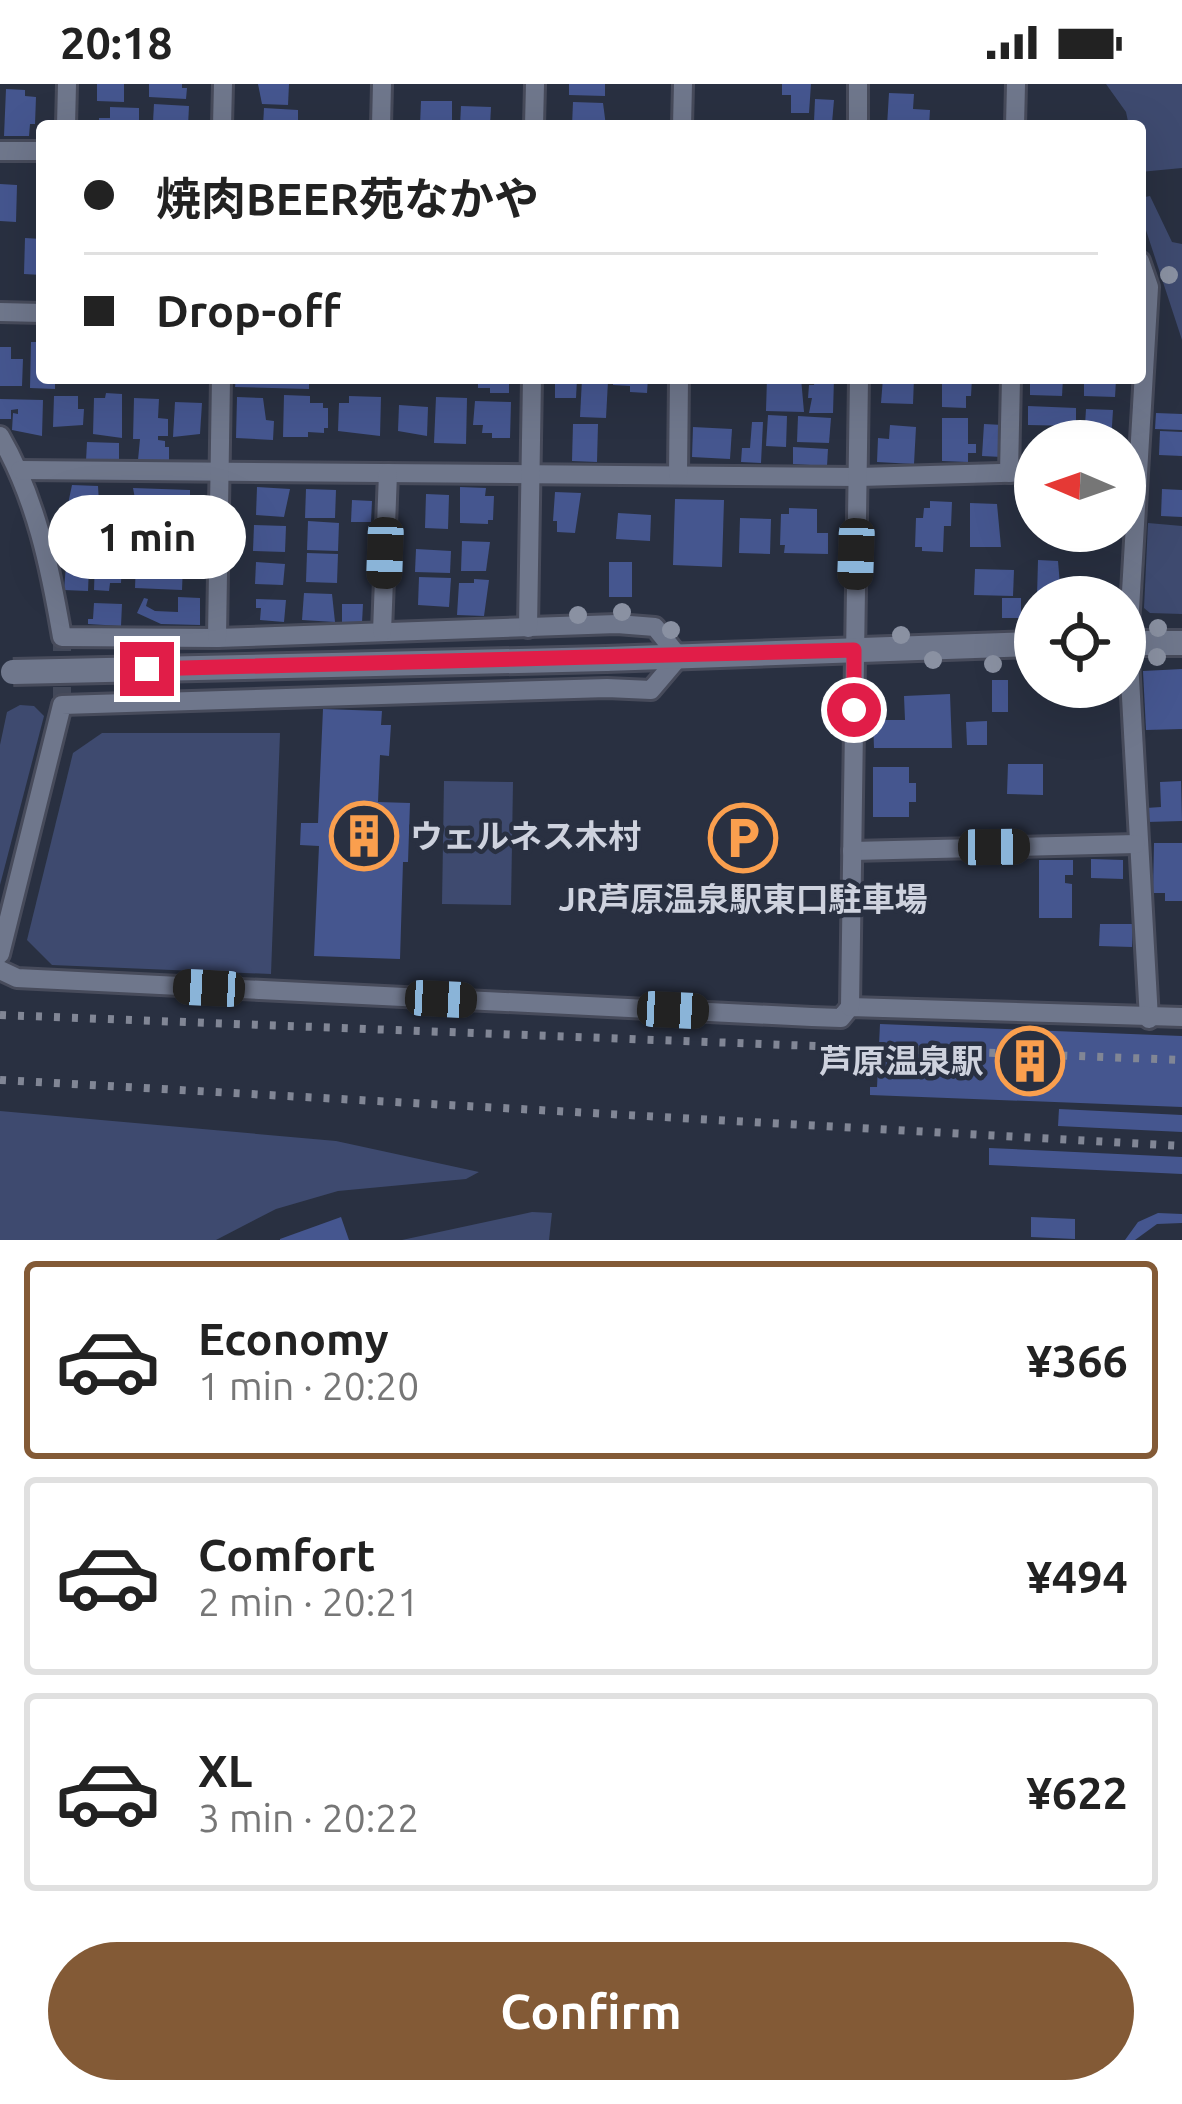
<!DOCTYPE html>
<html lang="en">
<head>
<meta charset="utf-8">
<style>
  body { margin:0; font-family:Ubuntu,"Noto Sans JP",sans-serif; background:#f6f6f6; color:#222; height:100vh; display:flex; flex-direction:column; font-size:45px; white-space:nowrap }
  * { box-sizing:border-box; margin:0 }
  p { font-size:39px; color:#767676 }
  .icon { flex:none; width:66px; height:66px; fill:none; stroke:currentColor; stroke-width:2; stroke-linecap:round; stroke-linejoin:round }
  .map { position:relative; height:1156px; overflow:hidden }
  .sheet { display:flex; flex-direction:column; background:#fff; flex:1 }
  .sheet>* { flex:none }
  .guide { position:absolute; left:36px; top:36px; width:1110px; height:264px; border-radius:12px; box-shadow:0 12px 48px #0002; display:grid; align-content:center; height:264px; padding:0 48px; background:#fff }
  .needle { width:78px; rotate:272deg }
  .controls { position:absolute; left:1014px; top:336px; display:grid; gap:24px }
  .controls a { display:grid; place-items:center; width:132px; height:132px; border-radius:50%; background:#fff; box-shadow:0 12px 48px #0002; font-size:60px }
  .end { position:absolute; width:54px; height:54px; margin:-27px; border:15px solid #e11d48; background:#fff; box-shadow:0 0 0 6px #fff }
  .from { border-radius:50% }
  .bubble { position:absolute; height:84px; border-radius:42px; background:#fff; box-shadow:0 12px 48px #0002; font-size:39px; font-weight:700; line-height:84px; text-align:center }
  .car { position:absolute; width:36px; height:72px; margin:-36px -18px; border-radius:15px; box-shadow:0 0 9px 3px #0007; background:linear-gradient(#222 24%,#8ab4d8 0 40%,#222 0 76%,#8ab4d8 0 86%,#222 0) }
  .guide b { display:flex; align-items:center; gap:42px; height:114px; font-size:45px }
  .guide b+b { border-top:3px solid #e0e0e0 }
  .guide i { width:30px; height:30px; background:#222 }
  ul { padding:21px 0 0; list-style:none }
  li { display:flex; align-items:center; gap:36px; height:198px; margin:0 24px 18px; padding:0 24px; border:6px solid #e0e0e0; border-radius:12px }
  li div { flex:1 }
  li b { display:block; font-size:45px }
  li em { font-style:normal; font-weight:700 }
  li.on { border-color:#835a36 }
  li>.icon { width:108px; height:108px; stroke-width:1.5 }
  .action { display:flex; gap:24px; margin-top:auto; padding:24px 48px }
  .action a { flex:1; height:138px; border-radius:72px; background:#835a36; color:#fff; font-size:48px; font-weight:700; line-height:138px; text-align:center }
  .status { display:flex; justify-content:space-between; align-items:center; height:84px; padding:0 60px; background:#fff; direction:ltr }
  .status svg { height:33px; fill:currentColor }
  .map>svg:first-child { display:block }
  .green { fill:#3e4a6f }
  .building { fill:#45568f }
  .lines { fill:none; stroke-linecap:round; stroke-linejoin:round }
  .minor-tunnel { stroke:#424859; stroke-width:18; stroke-dasharray:18 9; stroke-linecap:butt }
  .minor-casing { stroke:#474b5b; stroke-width:24 }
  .tertiary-casing { stroke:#474b5b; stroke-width:30 }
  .minor { stroke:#6f778c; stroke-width:18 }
  .tertiary { stroke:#6f778c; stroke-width:24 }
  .rail { stroke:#818695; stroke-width:8; stroke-dasharray:6 12; stroke-linecap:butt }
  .tertiary-bridge-casing { stroke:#474b5b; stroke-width:30; stroke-linecap:butt }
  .tertiary-bridge { stroke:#6f778c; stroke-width:24 }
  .tree { fill:#8a91a2 }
  .route { stroke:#e11d48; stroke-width:15 }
  .labels { text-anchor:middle; stroke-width:9; stroke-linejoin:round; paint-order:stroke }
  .poi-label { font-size:33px; font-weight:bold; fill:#ced2de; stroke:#293041; text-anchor:start }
</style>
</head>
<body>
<div class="status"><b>20:18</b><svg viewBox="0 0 49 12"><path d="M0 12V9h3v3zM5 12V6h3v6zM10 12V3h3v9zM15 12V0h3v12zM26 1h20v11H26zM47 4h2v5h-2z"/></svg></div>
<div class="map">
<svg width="1182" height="1156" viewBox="0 0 1182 1156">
  <rect width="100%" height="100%" fill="#293041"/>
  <!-- green -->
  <g class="green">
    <polygon points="1106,0 1182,0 1182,84 1140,88 1140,42 1129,42 1126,28"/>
    <polygon points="1150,112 1172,158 1182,160 1182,256 1140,128 1140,114"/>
    <polygon points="1148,439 1182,442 1182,530 1150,529 1144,524"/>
    <polygon points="20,621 34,622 44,632 0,801 0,661 7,628"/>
    <polygon points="102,649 280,649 271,890 52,881 27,856 73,669"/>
    <polygon points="444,697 513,698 511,821 442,820"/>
    <polygon points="0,1027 336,1057 479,1088 466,1095 338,1107 276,1125 216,1156 0,1156"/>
    <polygon points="532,1128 552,1129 549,1156 402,1156"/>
  </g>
  <!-- building -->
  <g class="building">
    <polygon points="97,0 124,0 124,18 97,17"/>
    <polygon points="149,0 182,0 182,4 187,4 186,15 149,13"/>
    <polygon points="258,0 289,0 288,21 262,20"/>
    <polygon points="569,0 605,0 605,12 569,11"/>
    <polygon points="782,0 811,0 809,29 791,29 791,11 782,11"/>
    <polygon points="6,5 25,6 25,12 36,13 35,40 30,40 29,52 4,52"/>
    <polygon points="889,9 914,10 913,25 930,26 929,42 887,42"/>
    <polygon points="815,15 834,16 832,39 814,38"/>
    <polygon points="421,17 452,17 452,42 420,42"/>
    <polygon points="573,18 603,19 606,42 572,42"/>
    <polygon points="154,20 189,22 188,42 153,38"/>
    <polygon points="461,22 491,23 490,42 460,42"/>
    <polygon points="110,23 139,24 139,42 99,42 99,34 110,34"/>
    <polygon points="264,24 298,26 298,42 263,42"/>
    <polygon points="0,100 17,101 16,138 0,137"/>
    <polygon points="25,154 42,155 42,191 24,190"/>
    <polygon points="31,258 42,258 42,294 55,294 55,305 30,304"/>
    <polygon points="0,263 11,263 11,275 23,275 22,302 0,302"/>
    <polygon points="236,294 309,294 309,305 235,303"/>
    <polygon points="478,294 509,294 509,309 490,309 490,304 478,304"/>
    <polygon points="555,294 577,295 576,314 555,314"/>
    <polygon points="613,294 648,294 647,309 630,308 630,302 613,301"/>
    <polygon points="767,294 801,294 804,328 766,327"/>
    <polygon points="815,294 834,294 833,329 809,329 812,314 808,314 809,301 814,301"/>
    <polygon points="883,294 914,294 913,320 881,319"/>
    <polygon points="942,294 972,294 971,312 966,312 966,324 942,323"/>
    <polygon points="1030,294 1063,294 1062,312 1030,311"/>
    <polygon points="1084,294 1112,294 1116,296 1115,313 1084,312"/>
    <polygon points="582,295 608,297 606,334 580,333"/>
    <polygon points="106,309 122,310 122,354 93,350 94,314 105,314"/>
    <polygon points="284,311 310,312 310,319 323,319 323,324 328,324 328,344 324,344 324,349 308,348 308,353 283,353"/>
    <polygon points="54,312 78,312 78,325 84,325 83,341 53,343"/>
    <polygon points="349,312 381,313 380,352 338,347 339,319 349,319"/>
    <polygon points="237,313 263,314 266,336 274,337 273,356 236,354"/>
    <polygon points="436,313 467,314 466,360 434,359"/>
    <polygon points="134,314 159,315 158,334 168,335 168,352 158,352 158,356 165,357 165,363 169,363 169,378 138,376 140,355 133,355"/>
    <polygon points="0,315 43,316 42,352 12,346 13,329 18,330 18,325 11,326 11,335 0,335"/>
    <polygon points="475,317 511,318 510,354 492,354 492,349 482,349 483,341 473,341"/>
    <polygon points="175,318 202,319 200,350 173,353"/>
    <polygon points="399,321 428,323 427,352 398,347"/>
    <polygon points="1028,322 1076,324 1076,342 1028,341"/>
    <polygon points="1086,325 1113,326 1111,357 1084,357"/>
    <polygon points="1156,329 1182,330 1182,346 1155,345"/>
    <polygon points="768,331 787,332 786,363 766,362"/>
    <polygon points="798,332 831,334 829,359 797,358"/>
    <polygon points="942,334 968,334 968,360 976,360 976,369 968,369 968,378 942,377"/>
    <polygon points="752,338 763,338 761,379 741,378 742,364 750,364"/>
    <polygon points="573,340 598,340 597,378 572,377"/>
    <polygon points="984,340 1003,341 1002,373 982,372"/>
    <polygon points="890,341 916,343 914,380 877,378 878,354 889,355"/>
    <polygon points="693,343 732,345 730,375 692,373"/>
    <polygon points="1160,347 1182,348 1182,372 1159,371"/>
    <polygon points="87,358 119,359 119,378 86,377"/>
    <polygon points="793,363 828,365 827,382 793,380"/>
    <polygon points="72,401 98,402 100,435 76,435 77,421 68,420"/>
    <polygon points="257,403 290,405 284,433 256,431"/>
    <polygon points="460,403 486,404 485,412 494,412 493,436 488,436 488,440 460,439"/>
    <polygon points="133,404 190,406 190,429 180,429 179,436 158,435 157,426 137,425"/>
    <polygon points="306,405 336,406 335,434 305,434"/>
    <polygon points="1162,405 1182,406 1182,433 1161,432"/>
    <polygon points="555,408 581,409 575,449 557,448 557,437 553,437"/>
    <polygon points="426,410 449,411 448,445 425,444"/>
    <polygon points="675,415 724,416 722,483 673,481"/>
    <polygon points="352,416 372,417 371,438 351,438"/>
    <polygon points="930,417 952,418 951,442 944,442 943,468 922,467 922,463 915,463 916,434 923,434 924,424 930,424"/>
    <polygon points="970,419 997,420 1001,463 970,463"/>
    <polygon points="789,424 817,425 817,449 828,449 828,470 784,469 785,461 780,461 781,430 789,430"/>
    <polygon points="618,429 651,431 650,457 616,455"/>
    <polygon points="740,434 771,435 770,470 739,469"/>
    <polygon points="308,437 339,439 338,467 307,466"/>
    <polygon points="140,440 166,442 166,449 172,449 171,472 139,467"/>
    <polygon points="254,441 286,442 285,468 253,467"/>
    <polygon points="79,444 114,445 113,469 78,468"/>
    <polygon points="462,457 490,458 486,487 461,487"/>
    <polygon points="416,465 451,467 450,489 415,488"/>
    <polygon points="307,469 338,470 337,499 306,498"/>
    <polygon points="95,476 122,477 121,499 110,499 109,507 94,506"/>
    <polygon points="1038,476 1058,477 1061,513 1037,513"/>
    <polygon points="136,478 183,480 182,506 135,504"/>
    <polygon points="256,478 285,480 283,501 255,500"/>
    <rect x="609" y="478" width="23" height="35"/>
    <polygon points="66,481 89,483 88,507 64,506"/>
    <polygon points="975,485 1014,486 1013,512 974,511"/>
    <polygon points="419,493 451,494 449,523 418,521"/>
    <polygon points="474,495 489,496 484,532 457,531 459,499 474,499"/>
    <polygon points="304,509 332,510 335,538 302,536"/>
    <polygon points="178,513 200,514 200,541 161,540 137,529 144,514 148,515 146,522 155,527 178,528"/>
    <rect x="1002" y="514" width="19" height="20"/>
    <polygon points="256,515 286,516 284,538 260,536 261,524 256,524"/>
    <polygon points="94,519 122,520 121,542 88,540 88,535 93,535"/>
    <polygon points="342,520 363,520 362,539 342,539"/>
    <polygon points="1182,585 1182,645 1146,646 1143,587"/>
    <rect x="992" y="596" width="16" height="32"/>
    <polygon points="950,610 952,664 874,664 873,636 905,636 904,612"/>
    <polygon points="323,625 382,627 381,641 391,641 389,672 380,671 378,718 410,719 408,778 403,778 400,875 314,872 319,762 300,761 301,739 318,739"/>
    <polygon points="987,637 987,661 967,661 966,638"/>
    <polygon points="1008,680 1043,680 1043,711 1007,710"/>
    <polygon points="873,683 909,683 909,699 916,699 916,718 909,718 909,733 873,733"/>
    <polygon points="1181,697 1182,737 1147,738 1146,724 1161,723 1160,698"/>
    <polygon points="1154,759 1182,759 1182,817 1165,817 1165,809 1153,809"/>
    <polygon points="1091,775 1123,776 1123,795 1091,794"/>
    <polygon points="1039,776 1073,776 1073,791 1065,791 1065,799 1072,800 1072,834 1039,834"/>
    <polygon points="1100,840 1133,840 1132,863 1099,862"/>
    <polygon points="880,940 1182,952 1182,1023 870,1011 870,1003 877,1003"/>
    <polygon points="1059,1025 1182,1031 1182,1048 1058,1042"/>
    <polygon points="989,1064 1182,1073 1182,1090 989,1081"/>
    <polygon points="1158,1129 1182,1130 1182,1139 1157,1140 1135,1156 1125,1156 1138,1138"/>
    <polygon points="341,1133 349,1156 280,1156 280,1155"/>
    <polygon points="1031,1133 1075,1135 1075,1155 1031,1153"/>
  </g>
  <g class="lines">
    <!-- minor-tunnel -->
    <polyline class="minor-tunnel" points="62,621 62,553"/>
    <defs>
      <g id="minor">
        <polyline points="858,0 858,42"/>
        <polyline points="66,42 67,0"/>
        <polyline points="222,42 223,0"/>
        <polyline points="381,42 382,0"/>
        <polyline points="534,42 535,0"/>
        <polyline points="682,42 683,0"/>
        <polyline points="1015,42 1016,0"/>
        <polyline points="0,67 42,67"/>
        <polyline points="1140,177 1149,203 1128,559 1149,935"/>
        <polyline points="0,228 42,229"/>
        <path d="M0,352C36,414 50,483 62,553L217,554L617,540L655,543L679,573L651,606L607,604L62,621L0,870"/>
        <polyline points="20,386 859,393 1035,388"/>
        <polyline points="1009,389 1011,294"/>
        <polyline points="678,391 679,294"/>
        <polyline points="528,544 532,294"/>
        <polyline points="382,548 388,389"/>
        <polyline points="217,554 221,294"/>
        <polyline points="852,767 1136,760"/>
        <polyline points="0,886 17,894 812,933 841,934 850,923 1182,933"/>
        <polyline points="850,923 859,294"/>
      </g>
      <g id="tertiary">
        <polyline points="1125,559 1182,559"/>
        <polyline points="606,575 1035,560"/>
      </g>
    </defs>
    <!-- minor casing -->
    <use href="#minor" class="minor-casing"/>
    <!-- tertiary casing -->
    <use href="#tertiary" class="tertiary-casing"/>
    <!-- minor -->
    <use href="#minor" class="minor"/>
    <!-- tertiary -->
    <use href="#tertiary" class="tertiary"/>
    <!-- rail -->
    <g class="rail">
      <polyline points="0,931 1182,976"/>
      <polyline points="0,996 1182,1062"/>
    </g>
    <defs>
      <polyline id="tertiary-bridge" points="13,588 606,575"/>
    </defs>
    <!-- tertiary-bridge casing -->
    <use href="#tertiary-bridge" class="tertiary-bridge-casing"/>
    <!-- tertiary-bridge -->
    <use href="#tertiary-bridge" class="tertiary-bridge"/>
  </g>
  <!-- trees -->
  <g class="tree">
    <circle cx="1169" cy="191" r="9"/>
    <circle cx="622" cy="528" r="9"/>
    <circle cx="578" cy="531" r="9"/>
    <circle cx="1158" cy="544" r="9"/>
    <circle cx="671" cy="546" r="9"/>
    <circle cx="901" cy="551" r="9"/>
    <circle cx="1157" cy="573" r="9"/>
    <circle cx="933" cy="576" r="9"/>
    <circle cx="993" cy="580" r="9"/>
  </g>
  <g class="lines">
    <!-- route -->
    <polyline class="route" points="147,585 854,566 854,626"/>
  </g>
  <!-- icons -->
  <defs>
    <symbol id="building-ring" viewBox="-11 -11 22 22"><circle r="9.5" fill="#293041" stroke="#fa9f4e" stroke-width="1.5"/><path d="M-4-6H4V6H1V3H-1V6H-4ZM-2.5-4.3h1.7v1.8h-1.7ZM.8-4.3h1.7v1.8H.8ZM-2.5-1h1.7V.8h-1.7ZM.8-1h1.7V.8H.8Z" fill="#fa9f4e"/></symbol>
    <symbol id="parking-ring" viewBox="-11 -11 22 22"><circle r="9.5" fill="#293041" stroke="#fa9f4e" stroke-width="1.5"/><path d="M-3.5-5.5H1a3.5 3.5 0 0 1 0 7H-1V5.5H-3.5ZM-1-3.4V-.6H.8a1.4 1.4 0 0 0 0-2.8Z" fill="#fa9f4e"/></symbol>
  </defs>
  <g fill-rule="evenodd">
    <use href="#building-ring" x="326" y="714" width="76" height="76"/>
    <use href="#parking-ring" x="705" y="716" width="76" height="76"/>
    <use href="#building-ring" x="992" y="939" width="76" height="76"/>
  </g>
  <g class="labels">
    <!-- poi labels -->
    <g class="poi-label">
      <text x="410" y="764">ウェルネス木村</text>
      <text x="743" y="827" text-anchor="middle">JR芦原温泉駅東口駐車場</text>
      <text x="984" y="989" text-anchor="end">芦原温泉駅</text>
    </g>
  </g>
</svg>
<div class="controls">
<a><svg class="needle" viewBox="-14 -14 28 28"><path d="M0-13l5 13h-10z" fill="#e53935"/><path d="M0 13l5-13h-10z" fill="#767676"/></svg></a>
<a><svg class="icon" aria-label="locate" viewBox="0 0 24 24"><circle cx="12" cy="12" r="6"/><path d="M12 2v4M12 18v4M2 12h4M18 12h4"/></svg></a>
</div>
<i class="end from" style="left:854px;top:626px"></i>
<i class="end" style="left:147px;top:585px"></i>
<div class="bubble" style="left:48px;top:411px;width:198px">1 min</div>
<i class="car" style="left:385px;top:469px;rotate:182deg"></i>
<i class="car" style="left:856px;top:470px;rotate:182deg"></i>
<i class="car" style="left:994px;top:763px;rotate:89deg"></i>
<i class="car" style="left:209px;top:904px;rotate:273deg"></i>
<i class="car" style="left:441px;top:915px;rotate:93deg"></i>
<i class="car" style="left:673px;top:926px;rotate:93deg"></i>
<div class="guide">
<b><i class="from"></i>焼肉BEER苑なかや</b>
<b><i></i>Drop-off</b>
</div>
</div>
<section class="sheet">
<ul>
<li class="on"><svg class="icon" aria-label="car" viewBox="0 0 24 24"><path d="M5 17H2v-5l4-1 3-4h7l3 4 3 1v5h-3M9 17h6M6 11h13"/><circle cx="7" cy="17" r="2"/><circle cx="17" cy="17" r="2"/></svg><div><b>Economy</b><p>1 min · 20:20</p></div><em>¥366</em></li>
<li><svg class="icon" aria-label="car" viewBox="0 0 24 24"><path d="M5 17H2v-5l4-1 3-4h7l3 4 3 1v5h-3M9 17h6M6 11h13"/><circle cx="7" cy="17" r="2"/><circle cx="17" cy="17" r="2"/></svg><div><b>Comfort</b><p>2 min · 20:21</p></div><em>¥494</em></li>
<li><svg class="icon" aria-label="car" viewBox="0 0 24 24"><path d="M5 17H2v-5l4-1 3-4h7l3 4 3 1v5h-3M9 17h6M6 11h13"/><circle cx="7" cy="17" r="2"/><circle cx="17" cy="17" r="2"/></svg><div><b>XL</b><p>3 min · 20:22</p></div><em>¥622</em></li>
</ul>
<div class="action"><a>Confirm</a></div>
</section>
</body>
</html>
